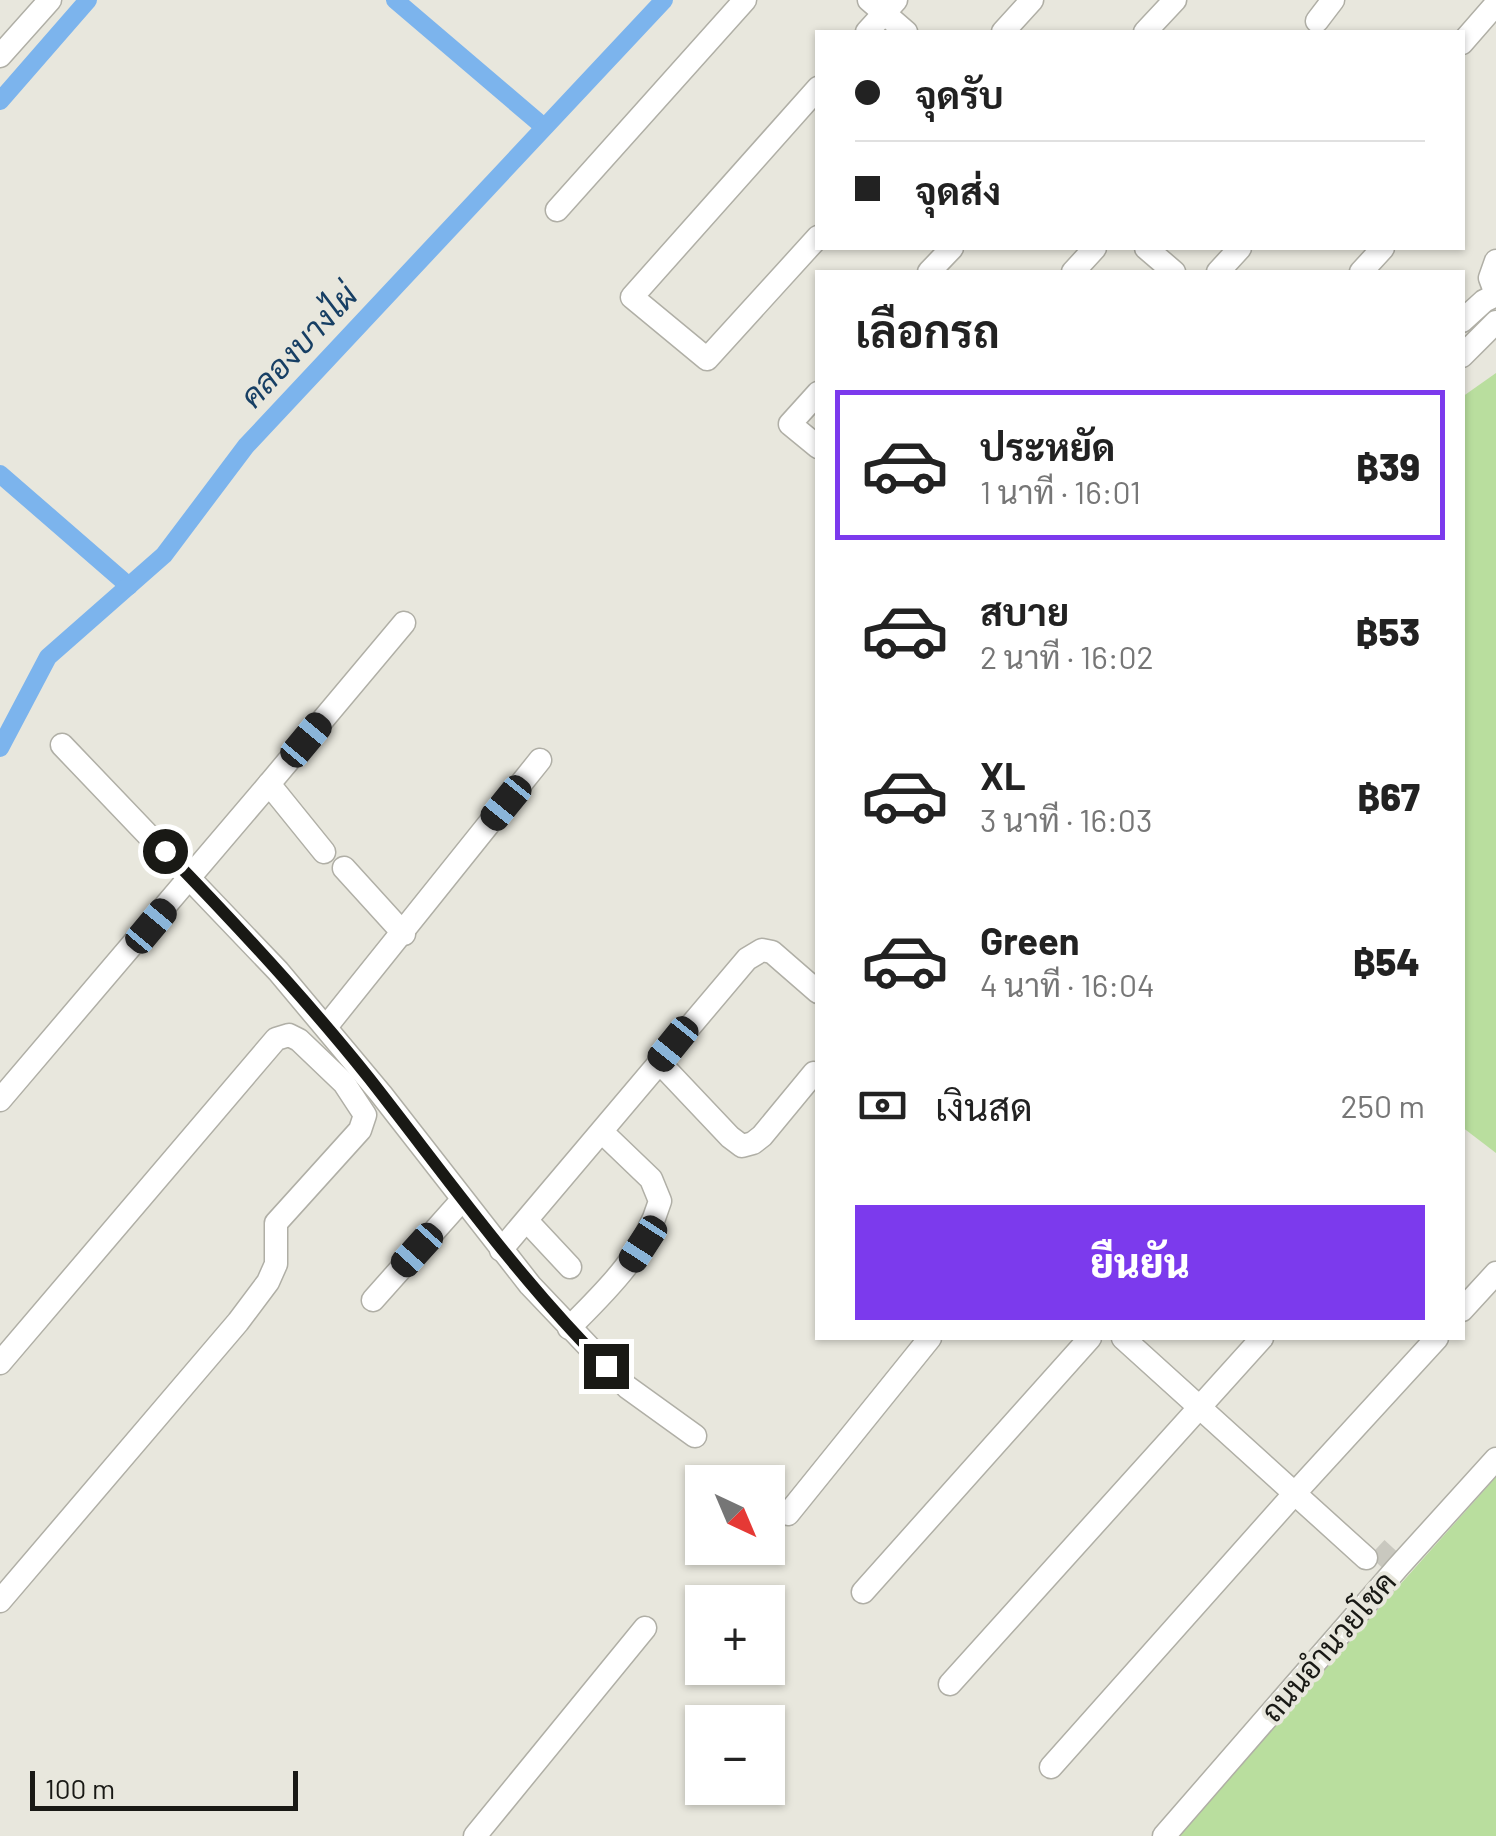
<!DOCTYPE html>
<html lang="th">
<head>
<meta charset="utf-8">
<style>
  body { margin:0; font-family:Barlow,Sarabun,sans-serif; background:#f2f2f2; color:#222; height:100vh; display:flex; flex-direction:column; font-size:38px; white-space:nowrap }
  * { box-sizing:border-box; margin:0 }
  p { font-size:32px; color:#767676 }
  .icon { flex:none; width:55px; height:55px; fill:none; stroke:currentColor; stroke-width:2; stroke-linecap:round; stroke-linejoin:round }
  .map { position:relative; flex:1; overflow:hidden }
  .sheet { position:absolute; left:815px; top:270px; width:650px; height:1070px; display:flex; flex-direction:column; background:#fff; border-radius:0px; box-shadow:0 2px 8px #0004 }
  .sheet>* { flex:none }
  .guide { position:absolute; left:815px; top:30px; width:650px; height:220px; border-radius:0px; box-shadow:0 2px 8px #0004; display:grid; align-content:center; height:220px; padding:0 40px; background:#fff }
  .needle { width:65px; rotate:136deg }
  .buttons { position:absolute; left:685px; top:1465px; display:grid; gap:20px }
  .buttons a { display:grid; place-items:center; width:100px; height:100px; border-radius:0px; background:#fff; box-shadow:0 2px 8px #0004; font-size:50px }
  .scale { position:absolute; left:30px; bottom:25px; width:268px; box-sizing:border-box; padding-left:10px; border:5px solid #191915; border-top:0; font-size:28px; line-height:35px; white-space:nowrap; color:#191915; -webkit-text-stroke:8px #e8e7dd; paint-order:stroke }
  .end { position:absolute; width:45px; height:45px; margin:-22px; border:12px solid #191915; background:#fff; box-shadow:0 0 0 5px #fff }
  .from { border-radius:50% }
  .car { position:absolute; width:30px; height:60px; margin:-30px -15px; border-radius:12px; box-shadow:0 0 8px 2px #0007; background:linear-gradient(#222 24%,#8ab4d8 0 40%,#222 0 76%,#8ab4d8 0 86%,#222 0) }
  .guide b { display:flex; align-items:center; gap:35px; height:95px; font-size:38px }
  .guide b+b { border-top:2px solid #e0e0e0 }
  .guide i { width:25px; height:25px; background:#222 }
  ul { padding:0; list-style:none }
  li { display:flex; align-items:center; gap:30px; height:150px; margin:0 20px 15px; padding:0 20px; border:5px solid transparent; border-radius:0px }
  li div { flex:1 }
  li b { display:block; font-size:38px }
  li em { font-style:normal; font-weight:800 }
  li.active { border-color:#7c3aed }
  li>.icon { width:90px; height:90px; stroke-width:1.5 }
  h2 { padding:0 40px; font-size:45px; line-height:120px }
  .pay { display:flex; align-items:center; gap:25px; height:110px; padding:0 40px; font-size:38px }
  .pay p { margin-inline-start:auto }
  .button { display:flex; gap:20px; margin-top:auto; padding:20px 40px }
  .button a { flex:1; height:115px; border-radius:0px; background:#7c3aed; color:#fff; font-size:40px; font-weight:800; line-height:115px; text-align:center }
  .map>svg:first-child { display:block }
  .green { fill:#b9de9e }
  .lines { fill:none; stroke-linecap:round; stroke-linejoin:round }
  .canal { stroke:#7cb4ed; stroke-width:18 }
  .minor-tunnel { stroke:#c9c8bf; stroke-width:22; stroke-dasharray:22 11; stroke-linecap:butt }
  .minor-casing { stroke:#b0afa6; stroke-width:25 }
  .minor { stroke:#fff; stroke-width:22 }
  .route { stroke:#191915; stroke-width:12 }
  .labels { text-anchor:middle; stroke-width:8; stroke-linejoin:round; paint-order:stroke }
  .street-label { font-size:30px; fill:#191915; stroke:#e8e7dd }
  .water-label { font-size:32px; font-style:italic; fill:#173f64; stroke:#e8e7dd }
</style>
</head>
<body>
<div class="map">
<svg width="1496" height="1836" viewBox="0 0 1496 1836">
  <rect width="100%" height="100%" fill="#e8e7dd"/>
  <!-- green -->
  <g class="green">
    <polygon points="1496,373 1496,1153 1462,1127 1462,397"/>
    <polygon points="1496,1477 1496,1836 1176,1836"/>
  </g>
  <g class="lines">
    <!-- canal -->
    <g class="canal">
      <polyline points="395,0 544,127"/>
      <polyline points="0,101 88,0"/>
      <polyline points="0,474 129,586"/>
      <polyline points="0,748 48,657 164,555 246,446 664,0"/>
    </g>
    <!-- minor-tunnel -->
    <polyline class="minor-tunnel" points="1377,1548 1391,1561"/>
    <defs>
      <g id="minor">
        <polyline points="869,0 906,32"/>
        <polyline points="1317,21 1333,0"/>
        <polyline points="867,32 896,0"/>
        <polyline points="1003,32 1032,0"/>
        <polyline points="1145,32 1175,0"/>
        <polyline points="1462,43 1496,4"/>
        <polyline points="0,56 50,0"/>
        <polyline points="818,88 632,297 707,359 818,237"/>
        <polyline points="557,210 745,0"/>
        <polyline points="1146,248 1174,272"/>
        <polyline points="1496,261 1490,278 1496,294"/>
        <polyline points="929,272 952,248"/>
        <polyline points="1073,272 1095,248"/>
        <polyline points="1218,272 1240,248"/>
        <polyline points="1361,272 1383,248"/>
        <polyline points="1462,321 1484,301 1496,295"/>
        <polyline points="1462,356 1496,322"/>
        <polyline points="818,393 790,424 818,447"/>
        <polyline points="62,745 278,971 381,1094 530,1285 627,1387 695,1436"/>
        <polyline points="269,784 404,623"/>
        <polyline points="344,868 404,934"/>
        <polyline points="326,1027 540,760"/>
        <polyline points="659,1062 730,1137 742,1146 753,1143 762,1136 814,1073"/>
        <polyline points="0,1100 269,784 324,852"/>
        <polyline points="527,1221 570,1267"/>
        <polyline points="501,1250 747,959 762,950 772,952 818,992"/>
        <polyline points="373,1300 462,1200"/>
        <polyline points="1462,1310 1496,1273"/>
        <path d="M569,1328C608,1289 644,1255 660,1201L651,1179L602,1132"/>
        <polyline points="1123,1338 1366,1558"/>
        <polyline points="0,1363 276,1039 289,1035 299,1040 344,1083 365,1115 360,1130 276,1223 276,1264 268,1282 238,1322 0,1601"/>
        <polyline points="788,1514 930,1338"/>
        <polyline points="863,1592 1090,1338"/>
        <polyline points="950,1684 1262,1338"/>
        <polyline points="1051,1767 1295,1493 1437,1338"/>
        <polyline points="475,1836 645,1628"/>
        <polyline points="1164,1836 1398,1567 1496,1459"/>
      </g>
    </defs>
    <!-- minor casing -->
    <use href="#minor" class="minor-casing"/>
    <!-- minor -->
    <use href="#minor" class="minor"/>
  </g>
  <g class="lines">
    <!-- route -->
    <path class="route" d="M165,851C236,924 306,999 369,1078C446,1176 517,1277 606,1366"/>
  </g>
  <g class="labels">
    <!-- street labels -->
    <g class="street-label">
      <text transform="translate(1329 1647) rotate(-49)" y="10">ถนนอำนวยโชค</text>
    </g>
    <!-- water labels -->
    <g class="water-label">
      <text transform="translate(299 346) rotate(-47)" y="11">คลองบางไผ่</text>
    </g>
  </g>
</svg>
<div class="buttons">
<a><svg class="needle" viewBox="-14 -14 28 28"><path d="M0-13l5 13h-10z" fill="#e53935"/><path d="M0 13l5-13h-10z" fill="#767676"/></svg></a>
<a>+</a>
<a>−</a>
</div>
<div class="scale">100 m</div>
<i class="end from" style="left:165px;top:851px"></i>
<i class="end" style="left:606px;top:1366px"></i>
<i class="car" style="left:306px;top:740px;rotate:40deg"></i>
<i class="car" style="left:506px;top:803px;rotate:219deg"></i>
<i class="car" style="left:151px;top:926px;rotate:40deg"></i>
<i class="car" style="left:673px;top:1044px;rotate:219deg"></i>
<i class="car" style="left:643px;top:1244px;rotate:213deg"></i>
<i class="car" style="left:417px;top:1250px;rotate:222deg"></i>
<div class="guide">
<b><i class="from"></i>จุดรับ</b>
<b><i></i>จุดส่ง</b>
</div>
<section class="sheet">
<h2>เลือกรถ</h2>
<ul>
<li class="active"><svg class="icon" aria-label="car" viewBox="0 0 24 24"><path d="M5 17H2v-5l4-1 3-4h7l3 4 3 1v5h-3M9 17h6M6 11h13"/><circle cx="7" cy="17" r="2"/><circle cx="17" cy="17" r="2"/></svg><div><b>ประหยัด</b><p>1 นาที · 16:01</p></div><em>฿39</em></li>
<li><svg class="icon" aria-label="car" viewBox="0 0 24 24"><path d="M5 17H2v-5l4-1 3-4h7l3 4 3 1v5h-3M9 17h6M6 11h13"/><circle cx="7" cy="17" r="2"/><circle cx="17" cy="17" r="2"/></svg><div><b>สบาย</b><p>2 นาที · 16:02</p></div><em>฿53</em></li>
<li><svg class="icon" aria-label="car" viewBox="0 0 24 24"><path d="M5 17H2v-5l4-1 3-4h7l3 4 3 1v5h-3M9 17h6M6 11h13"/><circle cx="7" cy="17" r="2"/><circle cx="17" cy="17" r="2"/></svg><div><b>XL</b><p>3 นาที · 16:03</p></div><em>฿67</em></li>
<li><svg class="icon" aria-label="car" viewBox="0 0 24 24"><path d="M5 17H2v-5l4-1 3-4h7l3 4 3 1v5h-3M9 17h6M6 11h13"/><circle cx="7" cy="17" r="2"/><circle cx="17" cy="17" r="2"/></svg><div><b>Green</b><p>4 นาที · 16:04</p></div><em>฿54</em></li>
</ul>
<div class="pay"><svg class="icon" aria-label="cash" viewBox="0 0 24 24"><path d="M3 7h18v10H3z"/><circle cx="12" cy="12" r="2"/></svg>เงินสด<p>250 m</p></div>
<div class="button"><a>ยืนยัน</a></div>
</section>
</div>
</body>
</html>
